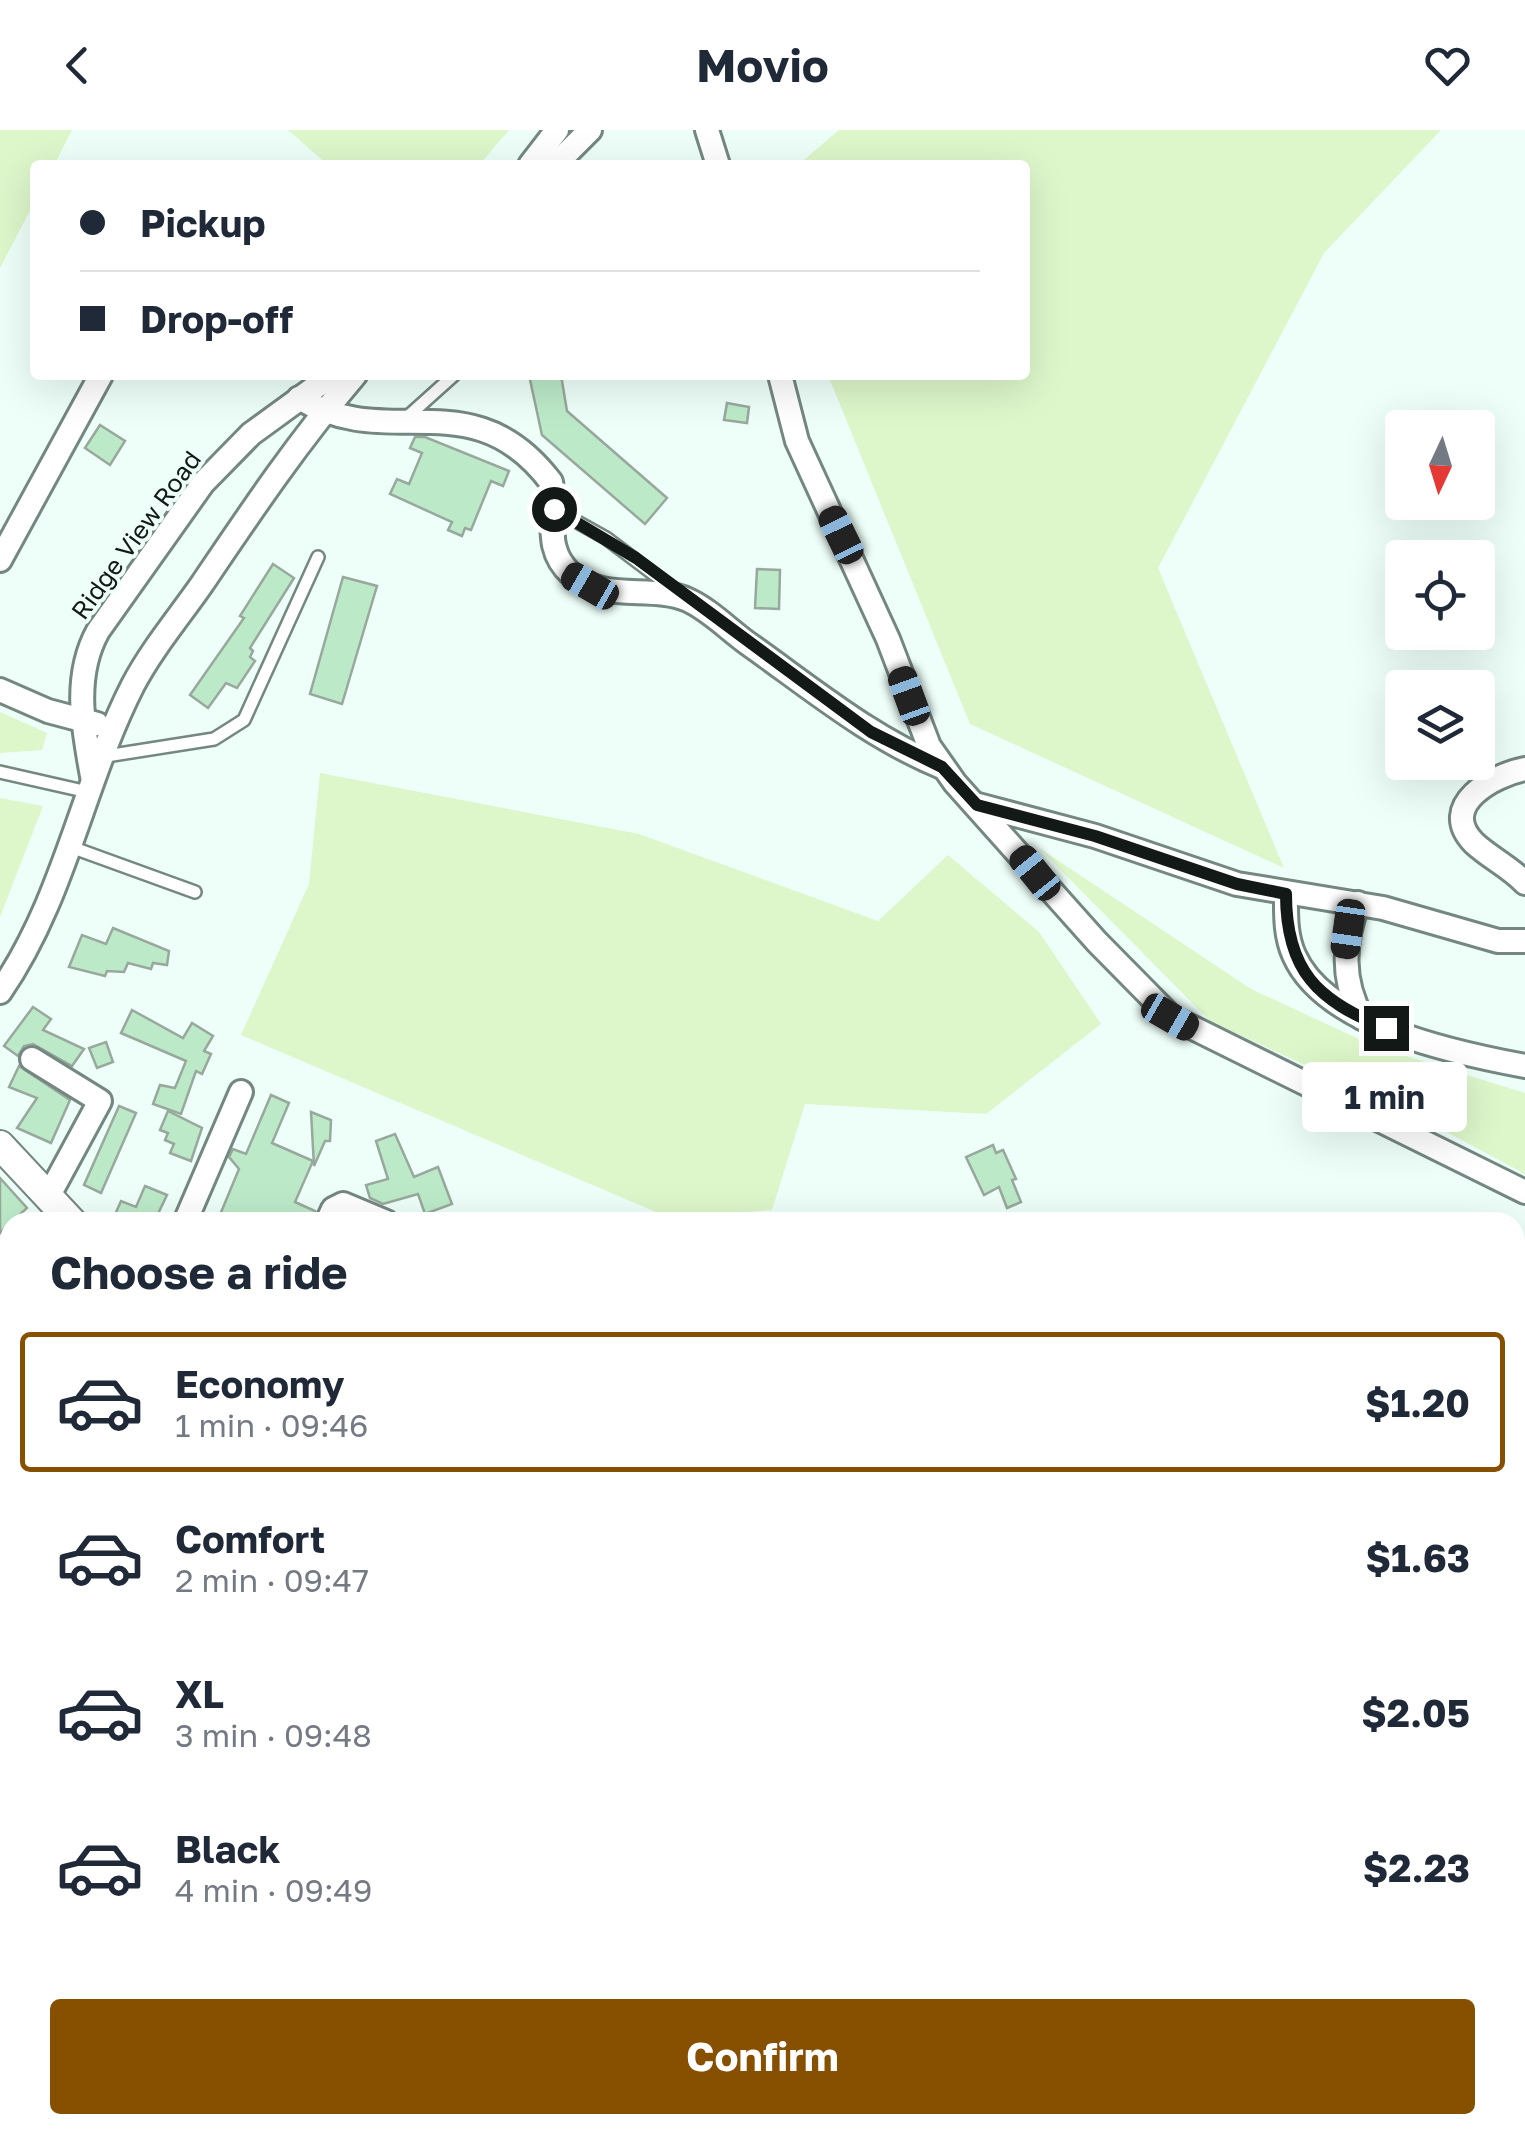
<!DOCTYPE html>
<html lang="en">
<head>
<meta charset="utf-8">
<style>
  body { margin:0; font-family:"Golos Text",sans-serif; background:#f6f6f7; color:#1f2937; height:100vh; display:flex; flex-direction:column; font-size:38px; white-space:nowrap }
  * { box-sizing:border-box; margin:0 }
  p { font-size:32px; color:#747a83 }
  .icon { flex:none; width:55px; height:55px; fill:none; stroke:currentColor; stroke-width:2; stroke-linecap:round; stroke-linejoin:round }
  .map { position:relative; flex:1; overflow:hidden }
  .side { position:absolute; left:0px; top:1082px; width:1525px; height:922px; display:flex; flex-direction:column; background:#fff; border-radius:30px 30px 0 0; box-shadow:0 10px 40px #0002 }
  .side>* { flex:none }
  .hud { position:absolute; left:30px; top:30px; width:1000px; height:220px; border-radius:10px; box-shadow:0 10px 40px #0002; display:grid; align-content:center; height:220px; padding:0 50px; background:#fff }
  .needle { width:65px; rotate:184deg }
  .fabs { position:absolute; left:1385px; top:280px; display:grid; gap:20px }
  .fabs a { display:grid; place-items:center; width:110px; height:110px; border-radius:10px; background:#fff; box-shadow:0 10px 40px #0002; font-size:50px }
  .end { position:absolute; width:45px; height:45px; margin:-22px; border:12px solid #121917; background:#fff; box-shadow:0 0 0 5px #fff }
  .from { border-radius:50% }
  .bubble { position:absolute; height:70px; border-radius:10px; background:#fff; box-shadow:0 10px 40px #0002; font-size:32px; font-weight:700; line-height:70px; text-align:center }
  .car { position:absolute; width:30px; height:60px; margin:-30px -15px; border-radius:12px; box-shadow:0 0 8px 2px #0007; background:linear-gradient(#222 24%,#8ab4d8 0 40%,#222 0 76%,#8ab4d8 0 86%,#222 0) }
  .hud b { display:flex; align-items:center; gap:35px; height:95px; font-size:38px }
  .hud b+b { border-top:2px solid #e0e1e3 }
  .hud i { width:25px; height:25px; background:#1f2937 }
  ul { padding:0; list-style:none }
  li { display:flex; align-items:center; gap:30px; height:140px; margin:0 20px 15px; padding:0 30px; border:5px solid transparent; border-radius:10px }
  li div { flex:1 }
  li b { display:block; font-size:38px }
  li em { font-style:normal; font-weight:700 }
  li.on { border-color:#865000 }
  li>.icon { width:90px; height:90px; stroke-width:1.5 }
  h2 { padding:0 50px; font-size:45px; line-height:120px }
  .button { display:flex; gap:20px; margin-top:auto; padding:20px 50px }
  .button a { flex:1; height:115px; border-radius:10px; background:#865000; color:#fff; font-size:40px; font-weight:700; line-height:115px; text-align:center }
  header { display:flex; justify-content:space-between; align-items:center; height:130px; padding:0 50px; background:#fff; font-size:45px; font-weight:700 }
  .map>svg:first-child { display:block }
  .green { fill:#ddf6ca }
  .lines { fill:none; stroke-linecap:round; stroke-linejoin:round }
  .stream { stroke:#72adbf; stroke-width:5 }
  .building { fill:#bceac9; stroke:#99a89c; stroke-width:2.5 }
  .service-casing { stroke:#748781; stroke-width:16 }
  .minor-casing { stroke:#748781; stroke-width:28 }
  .tertiary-casing { stroke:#748781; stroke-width:32 }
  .service { stroke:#fff; stroke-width:11 }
  .minor { stroke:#fff; stroke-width:22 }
  .tertiary { stroke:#fff; stroke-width:28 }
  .route { stroke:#121917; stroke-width:12 }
  .labels { text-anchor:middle; stroke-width:8; stroke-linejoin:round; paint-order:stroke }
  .street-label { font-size:25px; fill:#121917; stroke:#eefffa }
</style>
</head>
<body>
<header><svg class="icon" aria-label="back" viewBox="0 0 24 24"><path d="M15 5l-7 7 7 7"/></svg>Movio<svg class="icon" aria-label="heart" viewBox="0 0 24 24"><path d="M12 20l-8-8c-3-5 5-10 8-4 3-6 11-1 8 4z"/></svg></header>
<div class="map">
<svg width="1525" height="2003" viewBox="0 0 1525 2003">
  <rect width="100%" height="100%" fill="#eefffa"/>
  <!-- green -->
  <g class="green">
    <polygon points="0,0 72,0 54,35 35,35 35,71 0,138"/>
    <polygon points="288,0 509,0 479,35 328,35"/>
    <polygon points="839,0 1441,0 1324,123 1158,438 1284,738 970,594 828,245 1025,245 1025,35 798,35"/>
    <polygon points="0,582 47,603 42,620 0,623"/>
    <polygon points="320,643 639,704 878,791 948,725 1039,802 1101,894 986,984 805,974 772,1080 670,1088 241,905 309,754"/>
    <polygon points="0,668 43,676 0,787"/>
    <polygon points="1039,718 1251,859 1374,916 1525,963 1525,1044 1428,992 1210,891"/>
    <polygon points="1515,1239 1525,1243 1525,1768 1515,1770"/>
    <polygon points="704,1995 876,1995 889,2003 696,2003"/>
    <polygon points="1130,1995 1335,1995 1337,2003 1114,2003"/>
  </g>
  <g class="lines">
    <!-- stream -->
    <g class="stream">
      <polyline points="1515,1844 1525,1840"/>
      <polyline points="1400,1995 1403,2003"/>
    </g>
  </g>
  <!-- building -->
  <g class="building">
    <polygon points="529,245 561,245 567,281 667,368 645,394 542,305"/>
    <polygon points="727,273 749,277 747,293 724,290"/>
    <polygon points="100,295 125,311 110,335 85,318"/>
    <polygon points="415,307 425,307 509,341 503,356 491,351 471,400 465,398 462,406 448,400 452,392 390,364 397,349 409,354 422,323 410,318"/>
    <polygon points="273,434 294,448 250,518 253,521 250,527 255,531 237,558 226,553 208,578 190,565 244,488 240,486"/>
    <polygon points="757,439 780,440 779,479 755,478"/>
    <polygon points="343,447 377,456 342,574 310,564"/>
    <polygon points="113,798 169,821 167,835 153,833 151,839 128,833 124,842 107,841 105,846 69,837 82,805 106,814"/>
    <polygon points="33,877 51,889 43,900 84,919 72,936 33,914 24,916 18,926 4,916"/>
    <polygon points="132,880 183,908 192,893 213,906 204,921 211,924 202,944 196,941 181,984 153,974 160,955 175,958 186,931 121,903"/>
    <polygon points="106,912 113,932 97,938 89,918"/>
    <polygon points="19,936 70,970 51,1013 17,998 37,968 9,957"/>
    <polygon points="271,965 289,973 272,1013 313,1031 295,1072 315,1081 312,1092 217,1092 239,1039 229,1027 233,1019 246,1024"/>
    <polygon points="119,976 136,983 101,1063 84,1055"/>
    <polygon points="168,981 202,998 191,1031 170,1023 174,1014 165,1010 168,1003 160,1000"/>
    <polygon points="311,982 331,990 330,1011 325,1011 314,1036"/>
    <polygon points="395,1004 414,1047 438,1037 452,1074 425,1084 418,1064 383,1074 370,1068 366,1055 388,1049 376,1011"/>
    <polygon points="993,1015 996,1023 1003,1020 1016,1049 1012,1050 1021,1072 1007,1078 999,1057 984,1065 966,1027"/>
    <polygon points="0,1048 27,1078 0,1103"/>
    <polygon points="145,1056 167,1065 157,1086 170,1092 113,1089 121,1071 136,1077"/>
  </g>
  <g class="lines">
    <defs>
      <g id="service">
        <polyline points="405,289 454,245"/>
        <polyline points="554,379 606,408 675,460"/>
        <polyline points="100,627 214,609 244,590 318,427"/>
        <polyline points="0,642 88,662"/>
        <polyline points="71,717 195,762"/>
      </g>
      <g id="minor">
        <polyline points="707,0 718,35"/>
        <polyline points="530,35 557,0"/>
        <polyline points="555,35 590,0"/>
        <polyline points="780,245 797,311 888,509 929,616 955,653 1097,812 1171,887 1525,1062"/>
        <path d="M299,268C390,324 472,248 551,352C557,386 542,418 571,444C604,473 652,454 688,470C710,480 730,501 750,515C812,559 871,608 942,637"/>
        <polyline points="0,430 101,245"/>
        <polyline points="0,560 48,581 97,594"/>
        <path d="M1525,639C1494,645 1437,675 1474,713C1490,728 1510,737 1525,753"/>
        <path d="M92,646C83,597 73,546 98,501L203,353L251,304L332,245"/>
        <polyline points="978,675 1095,706 1237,754 1383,778 1498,811 1525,811"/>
        <path d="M1286,763C1286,784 1285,805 1294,825C1325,896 1455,923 1525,936"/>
        <path d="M1358,773C1343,812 1341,850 1362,888"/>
        <path d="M0,862C65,768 82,655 133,555C152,519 179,487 202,454C252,380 297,313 355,245"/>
        <polyline points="32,929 100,971 48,1067"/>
        <polyline points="185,1092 241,962"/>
        <polyline points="327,1092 333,1079 343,1074 386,1092"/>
        <polyline points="0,1205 10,1209"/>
        <polyline points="0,1357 10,1362"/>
        <polyline points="0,1525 10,1540"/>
        <polyline points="0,1761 10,1777"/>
        <polyline points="0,1845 10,1831"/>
        <polyline points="142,2003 149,1995"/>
        <polyline points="308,2003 317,1995"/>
      </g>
      <g id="tertiary">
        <polyline points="0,1015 72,1092"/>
        <polyline points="0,1961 10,1953"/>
      </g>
    </defs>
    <!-- service casing -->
    <use href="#service" class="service-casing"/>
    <!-- minor casing -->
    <use href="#minor" class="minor-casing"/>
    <!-- tertiary casing -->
    <use href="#tertiary" class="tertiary-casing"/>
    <!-- service -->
    <use href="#service" class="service"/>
    <!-- minor -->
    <use href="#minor" class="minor"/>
    <!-- tertiary -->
    <use href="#tertiary" class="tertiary"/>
  </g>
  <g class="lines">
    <!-- route -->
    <path class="route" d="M554,379L636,428L871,602L942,637L977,675L1095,706L1237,754L1286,764C1286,840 1317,871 1386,898"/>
  </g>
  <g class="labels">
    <!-- street labels -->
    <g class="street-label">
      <text transform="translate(136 405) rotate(-54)" y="9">Ridge View Road</text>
    </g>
  </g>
</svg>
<div class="fabs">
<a><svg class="needle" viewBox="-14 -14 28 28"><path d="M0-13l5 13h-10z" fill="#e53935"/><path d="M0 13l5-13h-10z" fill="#747a83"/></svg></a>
<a><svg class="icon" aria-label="locate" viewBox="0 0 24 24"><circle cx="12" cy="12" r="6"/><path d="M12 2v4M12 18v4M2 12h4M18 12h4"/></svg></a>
<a><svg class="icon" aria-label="layers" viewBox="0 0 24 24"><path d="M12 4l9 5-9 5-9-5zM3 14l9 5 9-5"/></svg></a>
</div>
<i class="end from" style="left:554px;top:379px"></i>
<i class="end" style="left:1386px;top:898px"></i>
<div class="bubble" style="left:1302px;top:932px;width:165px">1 min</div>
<i class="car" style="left:841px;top:405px;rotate:334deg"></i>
<i class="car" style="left:590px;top:456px;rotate:300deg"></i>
<i class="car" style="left:909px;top:566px;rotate:340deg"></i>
<i class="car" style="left:1035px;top:743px;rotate:321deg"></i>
<i class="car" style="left:1348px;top:799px;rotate:188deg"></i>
<i class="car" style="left:1170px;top:887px;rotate:120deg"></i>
<div class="hud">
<b><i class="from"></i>Pickup</b>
<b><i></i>Drop-off</b>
</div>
<section class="side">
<h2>Choose a ride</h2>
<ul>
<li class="on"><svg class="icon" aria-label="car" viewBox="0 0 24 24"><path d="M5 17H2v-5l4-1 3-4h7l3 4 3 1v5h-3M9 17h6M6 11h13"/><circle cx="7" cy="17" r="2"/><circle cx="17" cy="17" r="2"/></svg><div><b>Economy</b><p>1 min · 09:46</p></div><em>$1.20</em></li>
<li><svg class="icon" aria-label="car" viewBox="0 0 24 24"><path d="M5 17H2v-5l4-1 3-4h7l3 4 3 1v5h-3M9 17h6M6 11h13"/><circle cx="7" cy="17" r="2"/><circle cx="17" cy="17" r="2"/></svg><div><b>Comfort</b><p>2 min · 09:47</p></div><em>$1.63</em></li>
<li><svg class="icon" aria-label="car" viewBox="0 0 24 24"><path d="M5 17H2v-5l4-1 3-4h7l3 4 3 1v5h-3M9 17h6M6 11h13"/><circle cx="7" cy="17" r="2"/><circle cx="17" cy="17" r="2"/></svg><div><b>XL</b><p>3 min · 09:48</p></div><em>$2.05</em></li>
<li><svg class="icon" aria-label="car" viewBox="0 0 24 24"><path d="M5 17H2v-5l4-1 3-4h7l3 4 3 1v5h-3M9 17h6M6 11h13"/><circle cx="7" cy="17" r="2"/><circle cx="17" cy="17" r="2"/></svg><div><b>Black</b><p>4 min · 09:49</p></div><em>$2.23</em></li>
</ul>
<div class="button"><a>Confirm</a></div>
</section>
</div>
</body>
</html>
